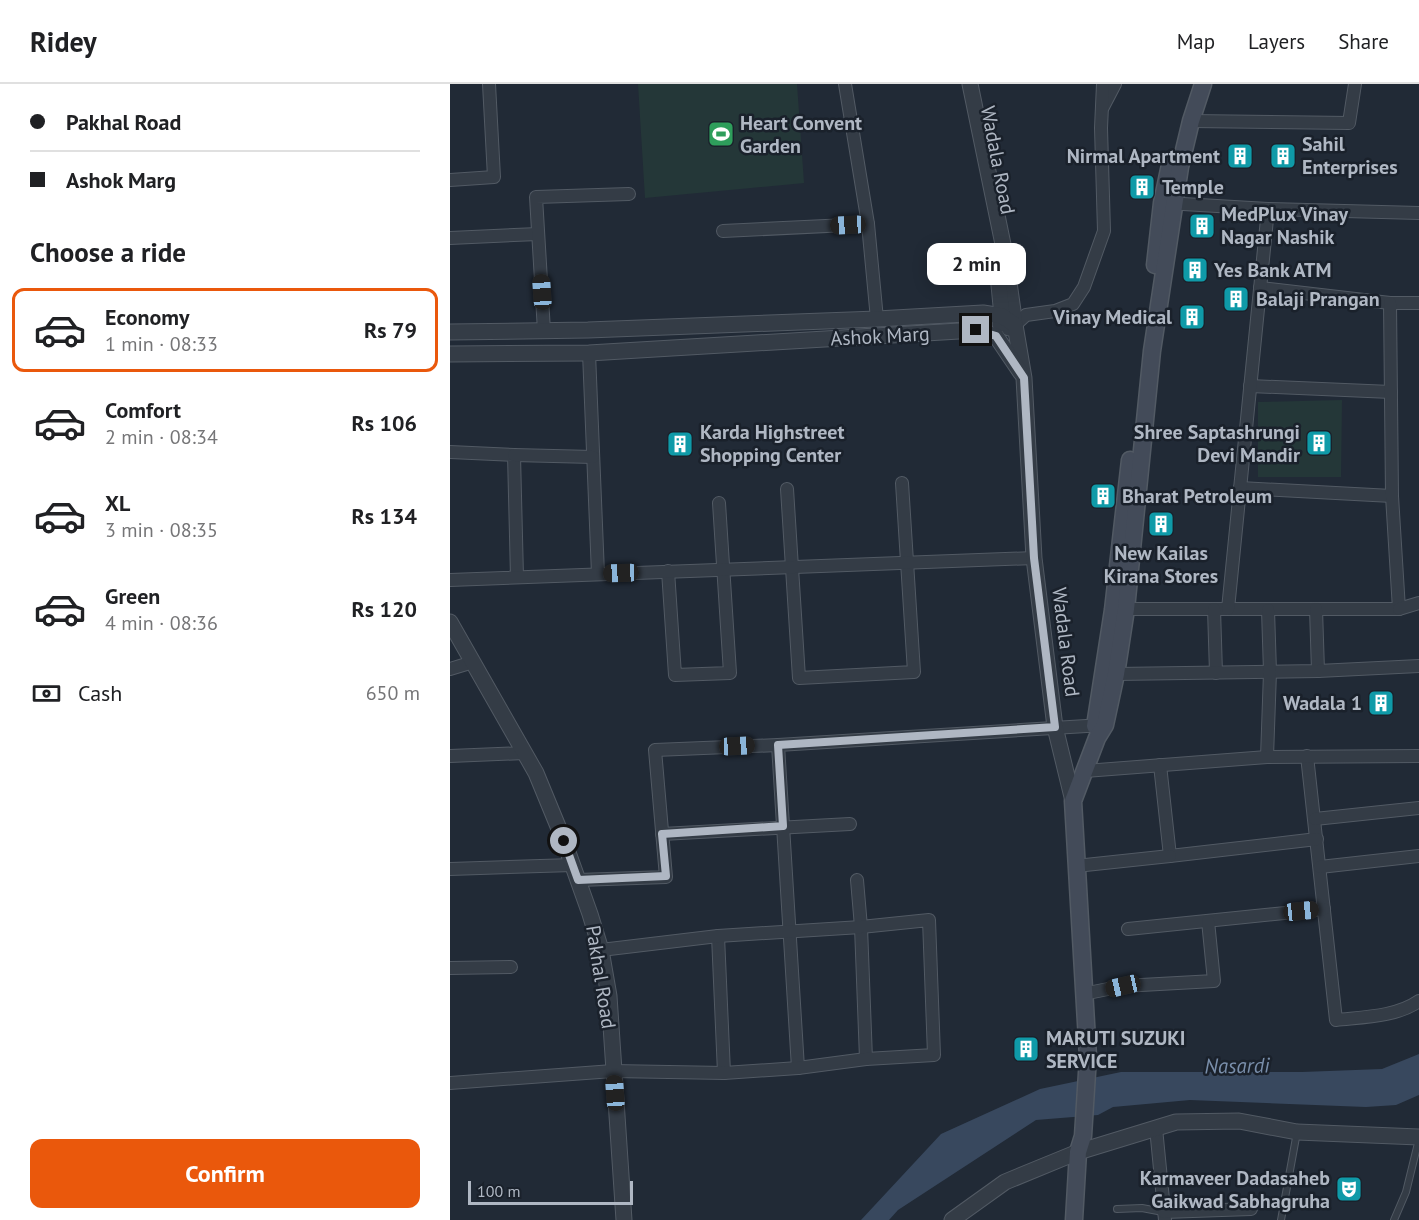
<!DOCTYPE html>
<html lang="en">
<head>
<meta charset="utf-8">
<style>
  body { margin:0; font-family:"PT Sans",sans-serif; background:#f6f6f6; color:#202124; height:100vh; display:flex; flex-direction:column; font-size:22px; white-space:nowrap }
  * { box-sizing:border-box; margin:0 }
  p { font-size:20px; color:#757577 }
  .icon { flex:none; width:33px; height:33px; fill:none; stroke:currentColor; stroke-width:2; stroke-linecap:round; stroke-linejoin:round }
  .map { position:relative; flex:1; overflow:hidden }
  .drawer { display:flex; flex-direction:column; background:#fff; width:450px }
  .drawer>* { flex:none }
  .hud { display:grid; align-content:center; height:132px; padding:0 30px; background:#fff }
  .scale { position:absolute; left:18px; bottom:15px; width:165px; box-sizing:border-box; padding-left:6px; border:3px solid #afb7c3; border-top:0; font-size:16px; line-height:21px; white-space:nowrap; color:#afb7c3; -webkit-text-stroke:4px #1a212b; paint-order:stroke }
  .end { position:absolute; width:27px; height:27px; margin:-14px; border:8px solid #afb7c3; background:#111; box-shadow:0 0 0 3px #111 }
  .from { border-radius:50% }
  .bubble { position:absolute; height:42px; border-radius:12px; background:#fff; box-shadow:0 3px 15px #0003; font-size:20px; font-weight:700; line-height:42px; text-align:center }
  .car { position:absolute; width:18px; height:36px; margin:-18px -9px; border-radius:8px; box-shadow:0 0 4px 2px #0007; background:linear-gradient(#222 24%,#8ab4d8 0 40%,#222 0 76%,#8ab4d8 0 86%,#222 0) }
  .hud b { display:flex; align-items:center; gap:21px; height:57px; font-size:22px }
  .hud b+b { border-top:2px solid #e0e0e0 }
  .hud i { width:15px; height:15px; background:#202124 }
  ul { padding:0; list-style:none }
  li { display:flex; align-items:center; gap:18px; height:84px; margin:0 12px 9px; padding:0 18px; border:3px solid transparent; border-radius:12px }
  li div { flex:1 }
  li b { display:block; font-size:22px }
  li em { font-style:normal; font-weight:700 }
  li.current { border-color:#ea580c }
  li>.icon { width:54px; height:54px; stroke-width:1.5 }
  h2 { padding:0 30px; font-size:27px; line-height:72px }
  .pay { display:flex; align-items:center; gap:15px; height:66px; padding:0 30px; font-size:22px }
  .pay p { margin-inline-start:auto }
  .button { display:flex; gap:12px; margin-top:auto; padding:12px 30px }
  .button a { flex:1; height:69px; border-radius:12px; background:#ea580c; color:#fff; font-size:24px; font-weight:700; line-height:69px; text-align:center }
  header { display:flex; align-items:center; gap:36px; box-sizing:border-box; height:84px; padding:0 30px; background:#fff; border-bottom:2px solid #e0e0e0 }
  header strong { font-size:28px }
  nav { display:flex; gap:33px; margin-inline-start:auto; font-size:21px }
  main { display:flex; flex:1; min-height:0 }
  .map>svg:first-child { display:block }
  .green { fill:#243738 }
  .water { fill:#38485e }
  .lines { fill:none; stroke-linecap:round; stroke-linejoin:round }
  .service-casing { stroke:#525a64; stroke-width:8 }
  .minor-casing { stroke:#525a64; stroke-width:14 }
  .tertiary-casing { stroke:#525a64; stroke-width:17 }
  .secondary-casing { stroke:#525a64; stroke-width:19 }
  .service { stroke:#343c46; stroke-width:6 }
  .minor { stroke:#343c46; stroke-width:12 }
  .tertiary { stroke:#343c46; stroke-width:15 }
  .secondary { stroke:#434b59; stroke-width:16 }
  .route { stroke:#afb7c3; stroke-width:8 }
  .labels { text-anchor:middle; stroke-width:5; stroke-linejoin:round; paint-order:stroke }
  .poi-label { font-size:20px; font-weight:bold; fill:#afb7c3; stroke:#1a212b; text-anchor:start }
  .street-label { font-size:20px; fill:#afb7c3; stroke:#1a212b }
  .water-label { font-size:21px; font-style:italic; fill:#798eaa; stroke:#1a212b }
</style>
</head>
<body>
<header>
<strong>Ridey</strong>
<nav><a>Map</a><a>Layers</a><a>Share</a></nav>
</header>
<main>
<section class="drawer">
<div class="hud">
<b><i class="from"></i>Pakhal Road</b>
<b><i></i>Ashok Marg</b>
</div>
<h2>Choose a ride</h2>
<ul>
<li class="current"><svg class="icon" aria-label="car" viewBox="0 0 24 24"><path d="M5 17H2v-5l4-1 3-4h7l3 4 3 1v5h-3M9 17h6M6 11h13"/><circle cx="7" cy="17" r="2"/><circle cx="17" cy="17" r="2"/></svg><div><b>Economy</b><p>1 min · 08:33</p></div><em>Rs 79</em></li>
<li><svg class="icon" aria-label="car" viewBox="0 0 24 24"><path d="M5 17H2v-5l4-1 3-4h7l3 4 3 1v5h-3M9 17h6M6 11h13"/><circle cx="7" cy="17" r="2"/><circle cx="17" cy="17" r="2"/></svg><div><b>Comfort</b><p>2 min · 08:34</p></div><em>Rs 106</em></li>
<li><svg class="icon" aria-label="car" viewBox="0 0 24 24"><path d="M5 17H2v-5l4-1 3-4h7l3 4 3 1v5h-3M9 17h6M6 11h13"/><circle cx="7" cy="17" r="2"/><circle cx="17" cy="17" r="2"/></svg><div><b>XL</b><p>3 min · 08:35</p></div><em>Rs 134</em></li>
<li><svg class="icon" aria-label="car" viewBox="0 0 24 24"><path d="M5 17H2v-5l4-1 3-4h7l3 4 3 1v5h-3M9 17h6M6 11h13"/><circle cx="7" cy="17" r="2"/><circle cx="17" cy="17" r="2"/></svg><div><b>Green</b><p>4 min · 08:36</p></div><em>Rs 120</em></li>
</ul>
<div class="pay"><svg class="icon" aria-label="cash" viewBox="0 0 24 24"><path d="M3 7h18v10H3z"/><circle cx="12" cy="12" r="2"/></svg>Cash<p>650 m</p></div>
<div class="button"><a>Confirm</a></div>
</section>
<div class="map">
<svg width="969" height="1136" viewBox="0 0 969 1136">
  <rect width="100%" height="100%" fill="#212a36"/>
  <!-- green -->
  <g class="green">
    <polygon points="188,0 347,0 354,99 195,114"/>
    <polygon points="892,316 891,393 808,393 808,318"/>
  </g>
  <!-- water -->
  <polygon class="water" points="969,970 969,1011 946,1021 916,1023 740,1016 663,1023 648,1031 586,1036 448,1126 439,1136 411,1136 491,1050 590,1005 671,988 852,988 932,985"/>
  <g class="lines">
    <defs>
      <g id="service">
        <polyline points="667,1125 692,1124 713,1128"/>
        <polyline points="831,1136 847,1048"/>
        <polyline points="944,1136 956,1108 969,1055"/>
      </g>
      <g id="minor">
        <polyline points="395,0 418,140"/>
        <polyline points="653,23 665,0"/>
        <polyline points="741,37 899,39 905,0"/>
        <polyline points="0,96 44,93 39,0"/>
        <polyline points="716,119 818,125 969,129"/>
        <polyline points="273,147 418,140 427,235"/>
        <polyline points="0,154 88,150"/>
        <polyline points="810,204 940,219 969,219"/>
        <polyline points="565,241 576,231 605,227 623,220 634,203 654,147 651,44 653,0"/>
        <polyline points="94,247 86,113 179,110"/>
        <polyline points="139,269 148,490"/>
        <polyline points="800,302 941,308"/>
        <polyline points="0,368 64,371 67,493"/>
        <polyline points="64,371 143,373"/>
        <polyline points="790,404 942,412"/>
        <polyline points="337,405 349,594 464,588 452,399"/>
        <polyline points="218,487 225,591 280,589 269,419"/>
        <polyline points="0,496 584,474"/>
        <polyline points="676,525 949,525 942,412 940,219"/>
        <polyline points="764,525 766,589"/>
        <polyline points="778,525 818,125"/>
        <polyline points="866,525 868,587"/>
        <polyline points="949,525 969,519"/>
        <polyline points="0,585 23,578"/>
        <polyline points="666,590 868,587 969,582"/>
        <polyline points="0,672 75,669"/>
        <path d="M857,672L886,936C913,933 946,933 969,917"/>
        <polyline points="817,673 820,588 818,526"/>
        <polyline points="710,681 720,772 867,755"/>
        <polyline points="635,687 817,673 969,672"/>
        <polyline points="865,735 969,724"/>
        <polyline points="212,750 400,740"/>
        <polyline points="626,782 720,772"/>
        <polyline points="870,783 969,772"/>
        <polyline points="0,785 123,781"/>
        <polyline points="128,796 216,793 205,666 328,661"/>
        <polyline points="407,796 411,843 416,975"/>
        <polyline points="678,845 874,825"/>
        <polyline points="268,852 274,989"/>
        <polyline points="0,884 61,883"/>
        <polyline points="633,910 673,902 764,897 758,837"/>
        <polyline points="348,984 328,661 653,641"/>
        <polyline points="0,999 163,987 274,989 348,984 416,975 484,971 479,836 411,843 268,852 151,866"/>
        <polyline points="706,1044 715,1136"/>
        <polyline points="714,1128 801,1125"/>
      </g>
      <g id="tertiary">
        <polyline points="520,0 555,170 565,241 559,244"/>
        <polyline points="547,181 552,232 550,240"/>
        <polyline points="0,248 138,246 427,235 533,229 552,232 565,241 574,294 584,474 605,643 623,717"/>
        <polyline points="0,270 139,269 526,246 546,252 571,289"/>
        <polyline points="0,538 86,689 114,757 140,830 151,866 159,912 174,1136"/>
        <polyline points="502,1136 555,1098 628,1068 726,1038 789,1037 847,1048 969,1053"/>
      </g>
      <g id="secondary">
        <polyline points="705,181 712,119 721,76"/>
        <polyline points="645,642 663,526 680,376"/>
        <polyline points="624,1136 628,1068 633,1052 638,973 623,717 647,654 655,641 666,590 676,525 702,267 730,83 741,37 753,0"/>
      </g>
    </defs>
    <!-- service casing -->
    <use href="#service" class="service-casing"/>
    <!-- minor casing -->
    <use href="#minor" class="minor-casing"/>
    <!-- tertiary casing -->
    <use href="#tertiary" class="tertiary-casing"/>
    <!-- secondary casing -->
    <use href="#secondary" class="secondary-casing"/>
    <!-- service -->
    <use href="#service" class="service"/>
    <!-- minor -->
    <use href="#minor" class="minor"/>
    <!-- tertiary -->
    <use href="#tertiary" class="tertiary"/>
    <!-- secondary -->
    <use href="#secondary" class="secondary"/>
  </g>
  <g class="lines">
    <!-- route -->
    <polyline class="route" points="114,757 128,796 216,792 212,750 333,742 328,661 605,643 584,474 574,294 546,252 526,246"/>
  </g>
  <!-- icons -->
  <defs>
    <symbol id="stadium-square" viewBox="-11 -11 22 22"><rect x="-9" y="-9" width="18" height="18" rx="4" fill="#2e9e5b" stroke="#1a212b"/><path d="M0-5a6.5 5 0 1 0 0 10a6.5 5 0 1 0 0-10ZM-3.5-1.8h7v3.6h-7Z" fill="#fff"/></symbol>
    <symbol id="building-square" viewBox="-11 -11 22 22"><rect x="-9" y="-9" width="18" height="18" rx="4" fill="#0f9aa8" stroke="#1a212b"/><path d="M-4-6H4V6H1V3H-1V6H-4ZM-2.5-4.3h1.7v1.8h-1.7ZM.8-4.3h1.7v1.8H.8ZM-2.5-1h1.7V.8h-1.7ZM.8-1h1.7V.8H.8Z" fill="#fff"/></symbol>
    <symbol id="theatre-square" viewBox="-11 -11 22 22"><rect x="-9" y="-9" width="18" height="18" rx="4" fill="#0f9aa8" stroke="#1a212b"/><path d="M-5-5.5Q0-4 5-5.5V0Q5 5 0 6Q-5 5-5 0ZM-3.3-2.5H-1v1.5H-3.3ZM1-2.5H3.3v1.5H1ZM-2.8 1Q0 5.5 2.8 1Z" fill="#fff"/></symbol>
  </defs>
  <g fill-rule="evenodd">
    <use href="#stadium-square" x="256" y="35" width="30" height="30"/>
    <use href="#building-square" x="775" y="57" width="30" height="30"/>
    <use href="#building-square" x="818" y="57" width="30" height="30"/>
    <use href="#building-square" x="677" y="88" width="30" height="30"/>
    <use href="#building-square" x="737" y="127" width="30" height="30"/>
    <use href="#building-square" x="730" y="171" width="30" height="30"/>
    <use href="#building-square" x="771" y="200" width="30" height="30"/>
    <use href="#building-square" x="727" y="218" width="30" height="30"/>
    <use href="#building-square" x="854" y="344" width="30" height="30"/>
    <use href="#building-square" x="215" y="345" width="30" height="30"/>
    <use href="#building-square" x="638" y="397" width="30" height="30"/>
    <use href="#building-square" x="696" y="425" width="30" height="30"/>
    <use href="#building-square" x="916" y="604" width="30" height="30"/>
    <use href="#building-square" x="561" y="950" width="30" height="30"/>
    <use href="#theatre-square" x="884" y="1090" width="30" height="30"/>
  </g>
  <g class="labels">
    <!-- poi labels -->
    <g class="poi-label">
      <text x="290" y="46">Heart Convent<tspan x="290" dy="23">Garden</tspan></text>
      <text x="852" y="67">Sahil<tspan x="852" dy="23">Enterprises</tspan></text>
      <text x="770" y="79" text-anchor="end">Nirmal Apartment</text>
      <text x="712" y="110">Temple</text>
      <text x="771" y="137">MedPlux Vinay<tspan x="771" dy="23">Nagar Nashik</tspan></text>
      <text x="764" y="193">Yes Bank ATM</text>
      <text x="806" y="222">Balaji Prangan</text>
      <text x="722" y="240" text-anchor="end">Vinay Medical</text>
      <text x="250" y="355">Karda Highstreet<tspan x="250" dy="23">Shopping Center</tspan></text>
      <text x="850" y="355" text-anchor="end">Shree Saptashrungi<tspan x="850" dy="23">Devi Mandir</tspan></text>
      <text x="672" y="419">Bharat Petroleum</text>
      <text x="711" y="476" text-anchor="middle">New Kailas<tspan x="711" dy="23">Kirana Stores</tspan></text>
      <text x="912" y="626" text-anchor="end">Wadala 1</text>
      <text x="596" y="961">MARUTI SUZUKI<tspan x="596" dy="23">SERVICE</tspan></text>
      <text x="880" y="1101" text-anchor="end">Karmaveer Dadasaheb<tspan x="880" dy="23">Gaikwad Sabhagruha</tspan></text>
    </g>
    <!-- street labels -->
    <g class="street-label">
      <text transform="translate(548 76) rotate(79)" y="7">Wadala Road</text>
      <text transform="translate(430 252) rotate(-3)" y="7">Ashok Marg</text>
      <text transform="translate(616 558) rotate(83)" y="7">Wadala Road</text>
      <text transform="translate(151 893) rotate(81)" y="7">Pakhal Road</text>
    </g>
    <!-- water labels -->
    <g class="water-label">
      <text transform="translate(787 982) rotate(-1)" y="7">Nasardi</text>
    </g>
  </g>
</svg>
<div class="scale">100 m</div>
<i class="end from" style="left:114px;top:757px"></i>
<i class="end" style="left:526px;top:246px"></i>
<div class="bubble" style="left:477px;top:159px;width:99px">2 min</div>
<i class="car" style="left:398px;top:141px;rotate:267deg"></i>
<i class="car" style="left:92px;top:208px;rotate:356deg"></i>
<i class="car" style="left:171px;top:489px;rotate:268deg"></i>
<i class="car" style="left:287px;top:662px;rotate:87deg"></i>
<i class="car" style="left:851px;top:827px;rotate:84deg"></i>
<i class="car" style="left:673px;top:902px;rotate:257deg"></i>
<i class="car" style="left:165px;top:1009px;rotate:356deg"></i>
</div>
</main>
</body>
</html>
